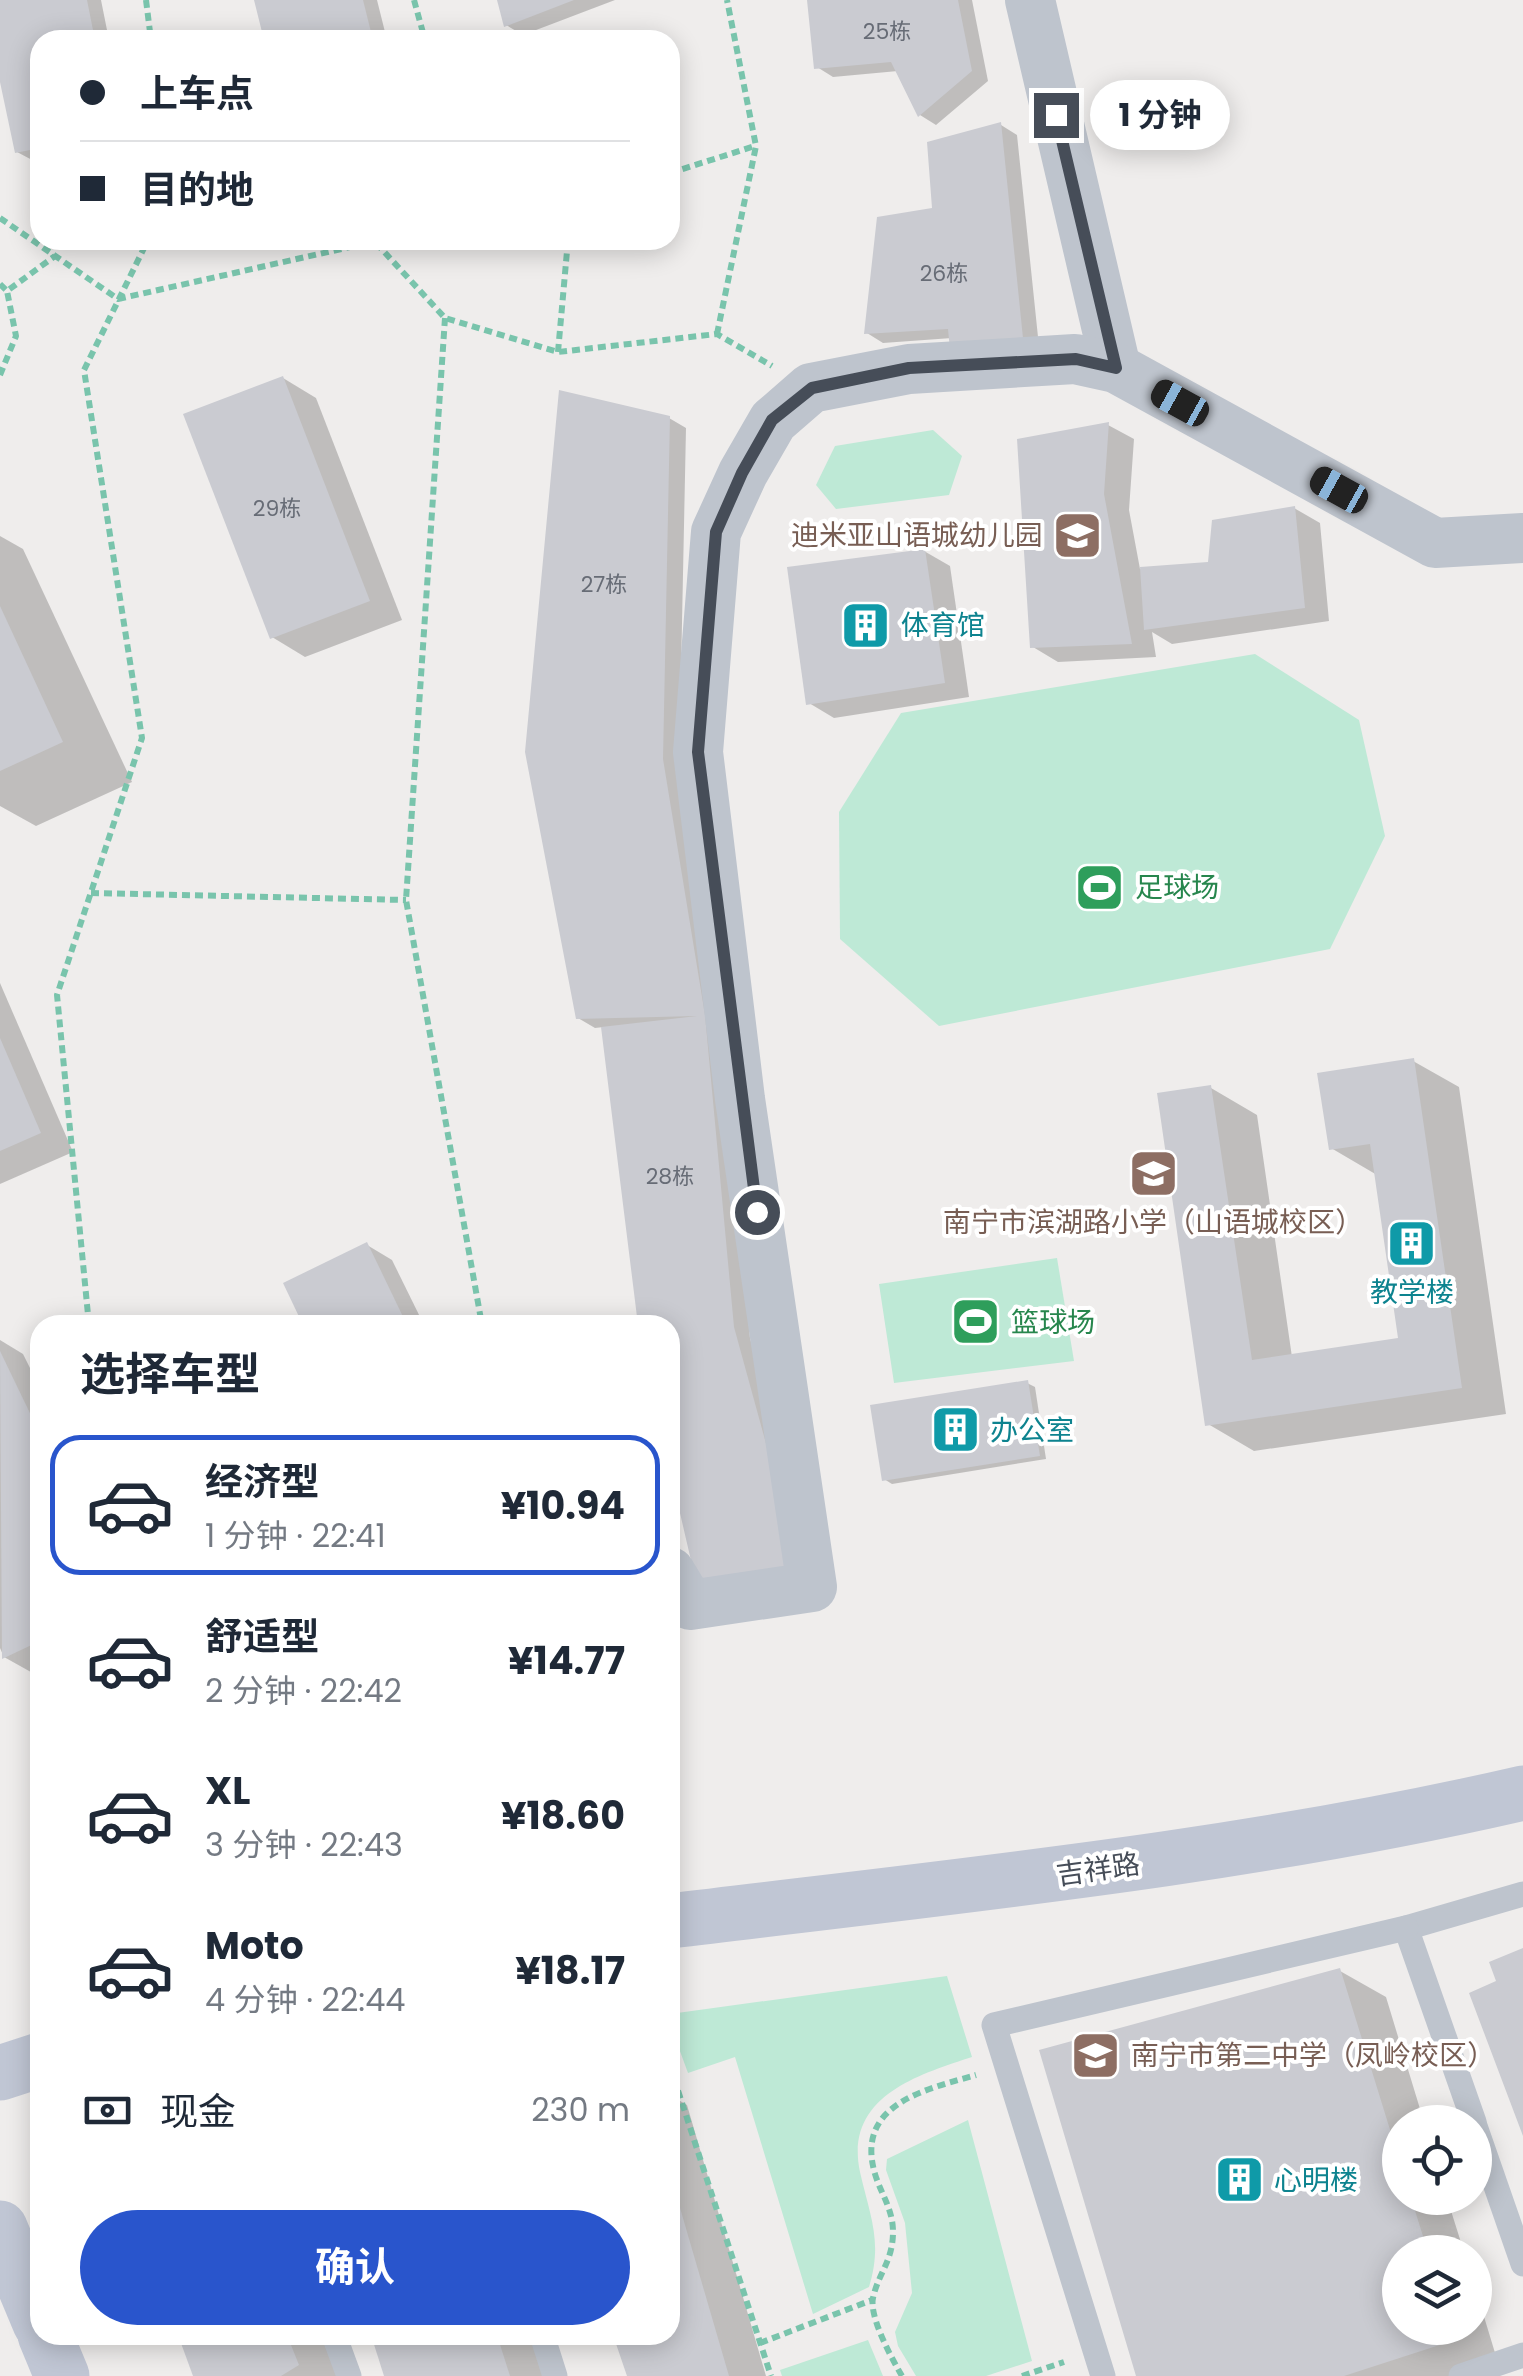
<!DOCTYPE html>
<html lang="zh">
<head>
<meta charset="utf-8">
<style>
  body { margin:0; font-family:Poppins,"Noto Sans SC",sans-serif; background:#f2f2f3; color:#1f2937; height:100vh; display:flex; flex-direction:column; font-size:38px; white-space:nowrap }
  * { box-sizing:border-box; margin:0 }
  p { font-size:32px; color:#747a83 }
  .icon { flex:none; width:55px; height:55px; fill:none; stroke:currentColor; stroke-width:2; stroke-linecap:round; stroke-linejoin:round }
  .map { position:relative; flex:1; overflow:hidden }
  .panel { position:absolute; left:30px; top:1315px; width:650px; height:1030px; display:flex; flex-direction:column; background:#fff; border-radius:30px; box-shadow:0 5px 25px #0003 }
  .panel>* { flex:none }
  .hud { position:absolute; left:30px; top:30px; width:650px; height:220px; border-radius:30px; box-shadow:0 5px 25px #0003; display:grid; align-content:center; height:220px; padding:0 50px; background:#fff }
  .fabs { position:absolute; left:1382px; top:2105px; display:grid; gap:20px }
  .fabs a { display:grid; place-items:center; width:110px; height:110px; border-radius:50%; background:#fff; box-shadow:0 5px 25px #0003; font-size:50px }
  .end { position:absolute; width:45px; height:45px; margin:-22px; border:12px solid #464d58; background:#fff; box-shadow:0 0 0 5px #fff }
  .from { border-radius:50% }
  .bubble { position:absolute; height:70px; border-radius:35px; background:#fff; box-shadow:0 5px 25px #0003; font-size:32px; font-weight:700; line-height:70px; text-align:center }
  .car { position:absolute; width:30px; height:60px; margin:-30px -15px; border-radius:12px; box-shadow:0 0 8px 2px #0007; background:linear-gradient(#222 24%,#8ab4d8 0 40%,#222 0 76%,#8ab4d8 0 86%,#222 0) }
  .hud b { display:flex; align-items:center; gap:35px; height:95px; font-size:38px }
  .hud b+b { border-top:2px solid #e0e1e3 }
  .hud i { width:25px; height:25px; background:#1f2937 }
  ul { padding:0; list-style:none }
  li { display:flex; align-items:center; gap:30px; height:140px; margin:0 20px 15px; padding:0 30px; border:5px solid transparent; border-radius:30px }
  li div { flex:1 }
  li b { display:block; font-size:38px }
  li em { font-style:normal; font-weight:700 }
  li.on { border-color:#2955cc }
  li>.icon { width:90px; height:90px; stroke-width:1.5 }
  h2 { padding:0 50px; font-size:45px; line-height:120px }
  .pay { display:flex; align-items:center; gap:25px; height:110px; padding:0 50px; font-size:38px }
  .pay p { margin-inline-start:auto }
  .action { display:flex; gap:20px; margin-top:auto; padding:20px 50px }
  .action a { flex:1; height:115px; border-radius:60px; background:#2955cc; color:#fff; font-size:40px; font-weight:700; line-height:115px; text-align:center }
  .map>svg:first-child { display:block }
  .green { fill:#bee9d6 }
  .shadow { fill:#0003 }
  .building { fill:#cacbd1 }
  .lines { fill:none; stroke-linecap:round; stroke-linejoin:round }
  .path { stroke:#79c4ac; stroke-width:6; stroke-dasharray:8 5; stroke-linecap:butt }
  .lane { stroke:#bec4cd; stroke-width:25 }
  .street { stroke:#bec4cd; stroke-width:50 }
  .secondary { stroke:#c0c6d4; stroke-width:55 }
  .route { stroke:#464d58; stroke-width:12 }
  .labels { text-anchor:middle; stroke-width:8; stroke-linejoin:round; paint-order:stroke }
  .number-label { font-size:22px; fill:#676c76 }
  .education-label { font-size:28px; fill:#785e54; stroke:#fff; text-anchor:end }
  .culture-label { font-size:28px; fill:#0d838f; stroke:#fff; text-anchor:start }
  .leisure-label { font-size:28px; fill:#27864d; stroke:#fff; text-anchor:start }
  .street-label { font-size:28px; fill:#464d58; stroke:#fff }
</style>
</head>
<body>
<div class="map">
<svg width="1523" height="2376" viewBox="0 0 1523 2376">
  <rect width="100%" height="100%" fill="#efedec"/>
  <!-- green -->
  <g class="green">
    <polygon points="933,430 962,456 949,495 836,509 816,485 835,446"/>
    <polygon points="1255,654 1359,720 1385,836 1330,949 939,1026 840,939 839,812 901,713"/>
    <polygon points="1057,1258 1074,1361 894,1383 879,1284"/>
    <path d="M947,1976L972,2057C917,2075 844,2097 860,2172C870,2216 883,2242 869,2287L813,2314L735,2057L688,2073L670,2024V2014Z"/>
    <polygon points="968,2120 1032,2361 986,2376 916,2376 898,2346 895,2332 912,2293 905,2223 886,2170 887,2159"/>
    <polygon points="868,2340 883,2376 782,2376 780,2370"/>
  </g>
  <!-- shadow -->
  <g class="shadow">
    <polygon points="0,0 101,0 109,40 40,40 40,160 34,161 17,152 0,69"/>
    <polygon points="257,0 377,0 387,40 266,40"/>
    <polygon points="499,0 615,0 523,35 506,25"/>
    <polygon points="810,0 972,0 988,81 936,125 920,115 898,71 833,77 817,67"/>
    <polygon points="1001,125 1017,135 1040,356 952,338 883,343 867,333 935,210"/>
    <polygon points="283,378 316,398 402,620 305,657 272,637"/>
    <polygon points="669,418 686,428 679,770 722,1026 750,1338 819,1587 670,1459 670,1325 640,1325 604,1027 595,1028 578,1018"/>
    <polygon points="1108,425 1134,439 1129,510 1140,569 1210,565 1294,508 1320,523 1329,621 1172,644 1152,632 1156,657 1058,662 1033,647"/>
    <polygon points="0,536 23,549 132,782 36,826 0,806"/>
    <polygon points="924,551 950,566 969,697 834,718 809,703"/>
    <polygon points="0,983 73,1152 0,1184"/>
    <polygon points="1413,1061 1459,1087 1506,1414 1254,1451 1208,1424 1211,1088 1257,1115 1292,1357 1401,1340 1377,1175 1331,1148"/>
    <polygon points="367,1245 392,1260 424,1325 306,1325"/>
    <polygon points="0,1340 23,1354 40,1388 38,1676 4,1657 0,1648"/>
    <polygon points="1027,1383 1035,1387 1046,1459 892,1484 884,1479"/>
    <polygon points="1340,1971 1386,1997 1424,2122 1400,2122 1400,2198 1447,2198 1464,2252 1400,2252 1400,2328 1475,2328 1475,2287 1499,2366 1468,2376 1139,2376"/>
    <polygon points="670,2095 687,2105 766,2376 629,2376 615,2335 670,2335"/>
    <polygon points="180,2335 321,2335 337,2376 195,2376"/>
    <polygon points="374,2335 533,2335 546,2376 387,2376"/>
  </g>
  <!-- building -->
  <g class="building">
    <polygon points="0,0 87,0 95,40 40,40 40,148 15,153 0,82"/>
    <polygon points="254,0 363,0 373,40 264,40"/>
    <polygon points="497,0 574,0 504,27"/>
    <polygon points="807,0 958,0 972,71 918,117 891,62 814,69"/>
    <polygon points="1001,122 1024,348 950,350 948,329 864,334 877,217 932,208 927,142"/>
    <polygon points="283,376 370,601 270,639 183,414"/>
    <polygon points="559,390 670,416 663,759 705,1015 734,1327 803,1578 699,1595 670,1470 670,1325 638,1325 601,1027 697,1016 576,1019 525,752"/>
    <polygon points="1109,422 1104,494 1132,644 1030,648 1017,439"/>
    <polygon points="1295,506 1305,608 1144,630 1140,567 1208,562 1212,520"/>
    <polygon points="925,549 945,683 806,705 787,567"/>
    <polygon points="0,606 63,742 0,771"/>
    <polygon points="0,1038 41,1133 0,1151"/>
    <polygon points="1414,1058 1462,1388 1205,1426 1157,1093 1211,1085 1252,1360 1398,1338 1370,1144 1329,1150 1317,1073"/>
    <polygon points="367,1242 407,1325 303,1325 283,1283"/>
    <polygon points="0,1351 40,1434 40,1641 2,1659"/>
    <polygon points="1028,1380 1040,1456 882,1481 870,1405"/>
    <polygon points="1523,1948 1523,2136 1469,1993 1496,1981 1489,1962"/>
    <polygon points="1340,1968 1400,2162 1400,2198 1411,2198 1428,2252 1400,2252 1400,2328 1451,2328 1455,2340 1344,2376 1136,2376 1039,2050"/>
    <polygon points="671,2177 729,2376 627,2376 613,2335 670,2335"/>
    <polygon points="178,2335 287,2335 299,2365 281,2376 193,2376"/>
    <polygon points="371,2335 497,2335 510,2376 384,2376"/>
  </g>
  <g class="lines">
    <!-- path -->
    <g class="path">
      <polyline points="146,0 151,40"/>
      <polyline points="414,0 425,40"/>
      <polyline points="670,173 755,146"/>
      <polyline points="0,218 118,299 377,241"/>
      <polyline points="376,243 445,318 558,352 717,334 772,366"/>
      <polyline points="0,284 7,291 55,256"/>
      <polyline points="445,318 406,900 482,1325"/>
      <polyline points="717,334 756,146 727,0"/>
      <polyline points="558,352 568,240"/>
      <polyline points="0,375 16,336 7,291"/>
      <polyline points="91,893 406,900"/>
      <polyline points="89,1325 57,995 142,738 84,370 148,240"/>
      <polyline points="670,2066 771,2376"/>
      <polyline points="760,2343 872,2300"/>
      <path d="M902,2376C892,2359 869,2317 873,2298C878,2274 893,2261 893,2232C893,2209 881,2194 875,2174C854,2103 928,2089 976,2075"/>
      <polyline points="1022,2376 1064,2362"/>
    </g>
    <!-- lane -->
    <g class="lane">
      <polyline points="1474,2122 1406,1928 1523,1894"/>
      <polyline points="1475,2126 1523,2264"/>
      <polyline points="334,2335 349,2376"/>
      <polyline points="542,2335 555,2376"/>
      <polyline points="1103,2376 994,2025 1406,1928"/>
      <polyline points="1461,2376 1523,2355"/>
    </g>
    <!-- street -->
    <g class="street">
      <polyline points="1030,0 1116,368"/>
      <polyline points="670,1572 690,1605 812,1587 740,1099 698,752 716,532 743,473 773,421 811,388 909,369 1075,359 1116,368 1435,543 1523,538"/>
    </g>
    <!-- secondary -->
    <g class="secondary">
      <path d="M670,1921C956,1886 1242,1858 1523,1793"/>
      <polyline points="0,2073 40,2060"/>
      <polyline points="0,2228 40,2323"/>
      <polyline points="45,2335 62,2376"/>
    </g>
  </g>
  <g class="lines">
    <!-- route -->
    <polyline class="route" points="757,1212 698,752 716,532 742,473 772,420 812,388 909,368 1076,359 1116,368 1056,115"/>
  </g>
  <!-- icons -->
  <defs>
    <symbol id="school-square" viewBox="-11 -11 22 22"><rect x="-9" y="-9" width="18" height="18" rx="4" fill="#8d6e63" stroke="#fff"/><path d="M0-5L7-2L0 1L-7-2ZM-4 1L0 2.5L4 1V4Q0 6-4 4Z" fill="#fff"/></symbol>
    <symbol id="building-square" viewBox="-11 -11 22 22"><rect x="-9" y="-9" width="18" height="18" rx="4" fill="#0f9aa8" stroke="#fff"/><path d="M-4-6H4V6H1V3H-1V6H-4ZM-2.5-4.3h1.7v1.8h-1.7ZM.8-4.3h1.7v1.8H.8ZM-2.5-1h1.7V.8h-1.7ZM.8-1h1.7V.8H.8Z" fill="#fff"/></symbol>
    <symbol id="stadium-square" viewBox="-11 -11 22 22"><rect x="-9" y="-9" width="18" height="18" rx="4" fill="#2e9e5b" stroke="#fff"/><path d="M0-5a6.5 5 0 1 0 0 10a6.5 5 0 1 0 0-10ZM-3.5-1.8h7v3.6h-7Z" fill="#fff"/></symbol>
  </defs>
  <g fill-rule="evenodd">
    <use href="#school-square" x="1050" y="508" width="55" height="55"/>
    <use href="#building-square" x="838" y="598" width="55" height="55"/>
    <use href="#stadium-square" x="1072" y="860" width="55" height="55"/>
    <use href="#school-square" x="1126" y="1146" width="55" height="55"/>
    <use href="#building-square" x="1384" y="1216" width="55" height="55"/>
    <use href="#stadium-square" x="948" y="1294" width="55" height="55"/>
    <use href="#building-square" x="928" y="1402" width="55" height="55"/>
    <use href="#school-square" x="1068" y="2028" width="55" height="55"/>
    <use href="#building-square" x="1212" y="2152" width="55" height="55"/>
  </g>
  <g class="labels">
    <!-- number labels -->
    <g class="number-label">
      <text x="887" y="39">25栋</text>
      <text x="944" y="281">26栋</text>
      <text x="277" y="516">29栋</text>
      <text x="604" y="592">27栋</text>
      <text x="670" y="1184">28栋</text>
    </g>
    <!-- education labels -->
    <g class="education-label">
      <text x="1043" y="545">迪米亚山语城幼儿园</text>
      <text x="1153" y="1232" text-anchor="middle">南宁市滨湖路小学（山语城校区）</text>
      <text x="1131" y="2065" text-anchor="start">南宁市第二中学（凤岭校区）</text>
    </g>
    <!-- culture labels -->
    <g class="culture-label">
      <text x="901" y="635">体育馆</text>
      <text x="1412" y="1302" text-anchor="middle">教学楼</text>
      <text x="990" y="1440">办公室</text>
      <text x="1274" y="2190">心明楼</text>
    </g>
    <!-- leisure labels -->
    <g class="leisure-label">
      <text x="1135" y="897">足球场</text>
      <text x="1011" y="1332">篮球场</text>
    </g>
    <!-- street labels -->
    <g class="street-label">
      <text transform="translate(1098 1869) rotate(-8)" y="10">吉祥路</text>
    </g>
  </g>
</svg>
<div class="fabs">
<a><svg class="icon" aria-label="locate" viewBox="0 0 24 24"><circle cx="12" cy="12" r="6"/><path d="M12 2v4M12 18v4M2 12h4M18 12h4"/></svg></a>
<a><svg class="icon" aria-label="layers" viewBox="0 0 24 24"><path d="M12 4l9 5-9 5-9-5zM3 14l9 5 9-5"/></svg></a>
</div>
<i class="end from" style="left:757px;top:1212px"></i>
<i class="end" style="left:1056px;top:115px"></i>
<div class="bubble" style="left:1090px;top:80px;width:140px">1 分钟</div>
<i class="car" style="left:1180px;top:403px;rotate:299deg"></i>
<i class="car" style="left:1339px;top:490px;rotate:299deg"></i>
<div class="hud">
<b><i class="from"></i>上车点</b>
<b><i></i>目的地</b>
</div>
<section class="panel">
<h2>选择车型</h2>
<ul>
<li class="on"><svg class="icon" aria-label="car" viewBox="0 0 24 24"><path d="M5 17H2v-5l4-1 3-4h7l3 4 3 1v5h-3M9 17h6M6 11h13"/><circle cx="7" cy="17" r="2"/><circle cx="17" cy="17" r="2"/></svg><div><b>经济型</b><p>1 分钟 · 22:41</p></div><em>¥10.94</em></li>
<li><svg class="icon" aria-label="car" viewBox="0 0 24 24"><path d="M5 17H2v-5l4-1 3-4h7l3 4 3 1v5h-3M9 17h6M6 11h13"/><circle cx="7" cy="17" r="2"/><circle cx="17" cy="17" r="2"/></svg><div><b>舒适型</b><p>2 分钟 · 22:42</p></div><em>¥14.77</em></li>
<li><svg class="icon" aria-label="car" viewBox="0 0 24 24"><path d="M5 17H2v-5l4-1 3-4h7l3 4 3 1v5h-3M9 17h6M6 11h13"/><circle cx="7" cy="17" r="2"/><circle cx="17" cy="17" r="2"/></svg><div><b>XL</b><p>3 分钟 · 22:43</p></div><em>¥18.60</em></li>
<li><svg class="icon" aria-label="car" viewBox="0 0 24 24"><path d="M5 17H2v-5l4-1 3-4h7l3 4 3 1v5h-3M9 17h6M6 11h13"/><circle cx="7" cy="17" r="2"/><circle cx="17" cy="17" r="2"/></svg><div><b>Moto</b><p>4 分钟 · 22:44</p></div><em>¥18.17</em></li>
</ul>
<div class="pay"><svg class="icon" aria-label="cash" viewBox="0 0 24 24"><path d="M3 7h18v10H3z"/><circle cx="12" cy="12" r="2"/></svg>现金<p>230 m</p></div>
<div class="action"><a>确认</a></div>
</section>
</div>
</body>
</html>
